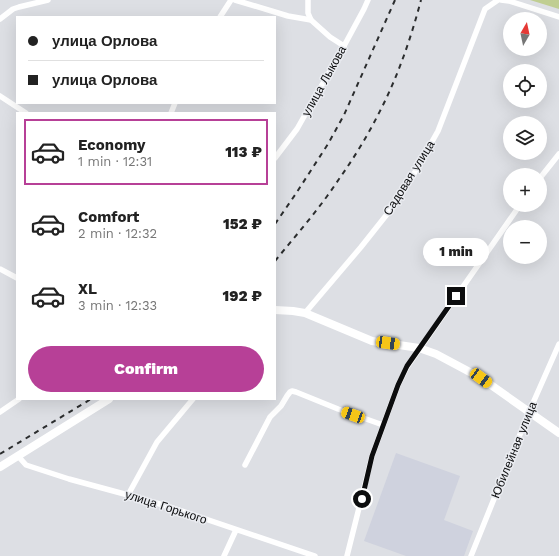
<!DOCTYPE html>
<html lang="en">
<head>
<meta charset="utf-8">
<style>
  body { margin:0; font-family:"Work Sans",sans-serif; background:#f6f6f6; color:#222; height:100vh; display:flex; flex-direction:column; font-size:15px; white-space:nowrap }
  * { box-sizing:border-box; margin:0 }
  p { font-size:13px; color:#767676 }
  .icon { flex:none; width:22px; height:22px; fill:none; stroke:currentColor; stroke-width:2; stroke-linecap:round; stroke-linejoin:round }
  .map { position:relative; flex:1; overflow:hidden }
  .details { position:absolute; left:16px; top:112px; width:260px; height:288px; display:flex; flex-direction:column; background:#fff; border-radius:0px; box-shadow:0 4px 16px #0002 }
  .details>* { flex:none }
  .banner { position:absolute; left:16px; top:16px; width:260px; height:88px; border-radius:0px; box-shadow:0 4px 16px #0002; display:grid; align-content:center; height:88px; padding:0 12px; background:#fff }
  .needle { width:26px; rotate:9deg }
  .tools { position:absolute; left:503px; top:12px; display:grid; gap:8px }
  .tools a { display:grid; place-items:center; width:44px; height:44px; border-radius:50%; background:#fff; box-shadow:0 4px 16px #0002; font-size:20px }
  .end { position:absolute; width:18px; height:18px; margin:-9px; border:5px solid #0c0d0e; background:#fff; box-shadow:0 0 0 2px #fff }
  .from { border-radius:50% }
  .bubble { position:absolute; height:28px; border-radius:14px; background:#fff; box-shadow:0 4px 16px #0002; font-size:13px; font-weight:800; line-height:28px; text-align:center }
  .car { position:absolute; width:12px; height:24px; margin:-12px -6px; border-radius:5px; box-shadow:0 0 3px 1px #0007; background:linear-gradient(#f5c518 24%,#345 0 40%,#f5c518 0 76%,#345 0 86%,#f5c518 0) }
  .banner b { display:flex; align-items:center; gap:14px; height:38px; font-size:15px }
  .banner b+b { border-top:1px solid #e0e0e0 }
  .banner i { width:10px; height:10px; background:#222 }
  ul { padding:7px 0 0; list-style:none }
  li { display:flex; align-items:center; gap:12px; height:66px; margin:0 8px 6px; padding:0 4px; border:2px solid transparent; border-radius:0px }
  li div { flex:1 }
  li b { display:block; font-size:15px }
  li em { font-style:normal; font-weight:800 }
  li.selected { border-color:#b74097 }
  li>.icon { width:36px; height:36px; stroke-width:1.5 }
  .primary-button { display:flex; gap:8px; margin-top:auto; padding:8px 12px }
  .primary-button a { flex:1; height:46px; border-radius:24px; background:#b74097; color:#fff; font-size:16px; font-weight:800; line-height:46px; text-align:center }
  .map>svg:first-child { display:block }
  .built { fill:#cfd2de }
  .green { fill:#c0ce92 }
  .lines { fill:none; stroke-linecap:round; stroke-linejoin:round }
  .street { stroke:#fff; stroke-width:5.5 }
  .secondary { stroke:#fff; stroke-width:8 }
  .rail { stroke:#2b2d2e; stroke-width:2; stroke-dasharray:5 5; stroke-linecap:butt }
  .route { stroke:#0c0d0e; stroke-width:5 }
  .labels { text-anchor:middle; stroke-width:3; stroke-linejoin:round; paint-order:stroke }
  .street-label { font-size:12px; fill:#0c0d0e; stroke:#eaecf1 }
</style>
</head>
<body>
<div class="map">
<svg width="559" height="556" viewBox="0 0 559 556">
  <rect width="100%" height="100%" fill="#dddfe4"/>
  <!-- built -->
  <polygon class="built" points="396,453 460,476 444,520 473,531 464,556 406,556 364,541"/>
  <!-- green -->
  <polygon class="green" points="530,0 559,0 559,9"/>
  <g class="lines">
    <!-- street -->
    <g class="street">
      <polyline points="235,0 288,16 311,20 330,37 344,46"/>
      <polyline points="308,0 308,13 311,20"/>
      <polyline points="501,0 509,1 559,17"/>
      <polyline points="220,17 231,0"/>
      <polyline points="0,19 13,9 19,7 48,0"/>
      <polyline points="0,96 26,113"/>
      <polyline points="171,113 175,103"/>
      <polyline points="275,158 297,129 344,46 364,9 368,0"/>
      <polyline points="540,178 559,154"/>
      <polyline points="0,269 17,278"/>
      <polyline points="305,313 361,247 388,213 411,179 438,131 485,9 498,0"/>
      <polyline points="0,412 19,399"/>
      <polyline points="18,456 26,465 69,479 128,495 170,507 315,556"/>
      <polyline points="245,465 270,417 281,406 287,396 290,392 292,391 296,392 338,409 383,425"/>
      <polyline points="128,495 157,442 193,399"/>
      <polyline points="224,556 236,530"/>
      <polyline points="347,556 372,456 398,385 407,367 520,205"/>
      <polyline points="471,556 529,412 559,344"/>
    </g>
    <!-- secondary -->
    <g class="secondary">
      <polyline points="275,310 293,311 305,313 372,341 419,348 436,354 481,378 559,433"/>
      <polyline points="0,467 109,399"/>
    </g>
    <!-- rail -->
    <g class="rail">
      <polyline points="275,224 295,195 328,144 344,115 395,0"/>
      <path d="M275,261C297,234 320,208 339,179C354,158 368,135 380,111C398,76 411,38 421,0"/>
      <polyline points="0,454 91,399"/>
    </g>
  </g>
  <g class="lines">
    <!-- route -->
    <polyline class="route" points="362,499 372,456 398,385 407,366 456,296"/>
  </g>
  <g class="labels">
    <!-- street labels -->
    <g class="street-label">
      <text transform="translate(324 81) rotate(-61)" y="4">улица Лыкова</text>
      <text transform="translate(409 178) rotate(-58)" y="4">Садовая улица</text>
      <text transform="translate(514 450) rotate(-68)" y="4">Юбилейная улица</text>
      <text transform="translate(166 507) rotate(18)" y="4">улица Горького</text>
    </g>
  </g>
</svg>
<div class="tools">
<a><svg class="needle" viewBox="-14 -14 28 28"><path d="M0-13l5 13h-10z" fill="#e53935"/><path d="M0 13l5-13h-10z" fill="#767676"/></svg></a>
<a><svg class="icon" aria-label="locate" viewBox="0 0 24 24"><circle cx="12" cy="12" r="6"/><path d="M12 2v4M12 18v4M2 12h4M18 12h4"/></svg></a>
<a><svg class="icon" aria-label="layers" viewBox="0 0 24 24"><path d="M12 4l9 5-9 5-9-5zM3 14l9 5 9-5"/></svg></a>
<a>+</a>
<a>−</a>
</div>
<i class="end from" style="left:362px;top:499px"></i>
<i class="end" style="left:456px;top:296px"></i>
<div class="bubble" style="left:423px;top:238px;width:66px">1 min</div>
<i class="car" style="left:388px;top:343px;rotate:98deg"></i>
<i class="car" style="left:481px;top:378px;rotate:126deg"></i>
<i class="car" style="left:353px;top:415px;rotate:290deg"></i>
<div class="banner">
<b><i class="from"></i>улица Орлова</b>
<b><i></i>улица Орлова</b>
</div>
<section class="details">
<ul>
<li class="selected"><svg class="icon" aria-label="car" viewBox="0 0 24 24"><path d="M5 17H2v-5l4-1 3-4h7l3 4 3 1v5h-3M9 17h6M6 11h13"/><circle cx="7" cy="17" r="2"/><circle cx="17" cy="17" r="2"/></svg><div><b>Economy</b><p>1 min · 12:31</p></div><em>113 ₽</em></li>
<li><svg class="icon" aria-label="car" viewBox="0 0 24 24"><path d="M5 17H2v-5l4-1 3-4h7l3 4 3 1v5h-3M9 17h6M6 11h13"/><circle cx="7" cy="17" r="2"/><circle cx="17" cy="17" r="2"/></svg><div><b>Comfort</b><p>2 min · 12:32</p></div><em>152 ₽</em></li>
<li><svg class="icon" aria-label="car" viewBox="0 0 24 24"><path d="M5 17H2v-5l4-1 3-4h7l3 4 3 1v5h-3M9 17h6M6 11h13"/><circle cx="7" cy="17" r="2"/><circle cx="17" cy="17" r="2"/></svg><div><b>XL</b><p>3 min · 12:33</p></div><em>192 ₽</em></li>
</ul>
<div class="primary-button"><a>Confirm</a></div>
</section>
</div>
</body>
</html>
